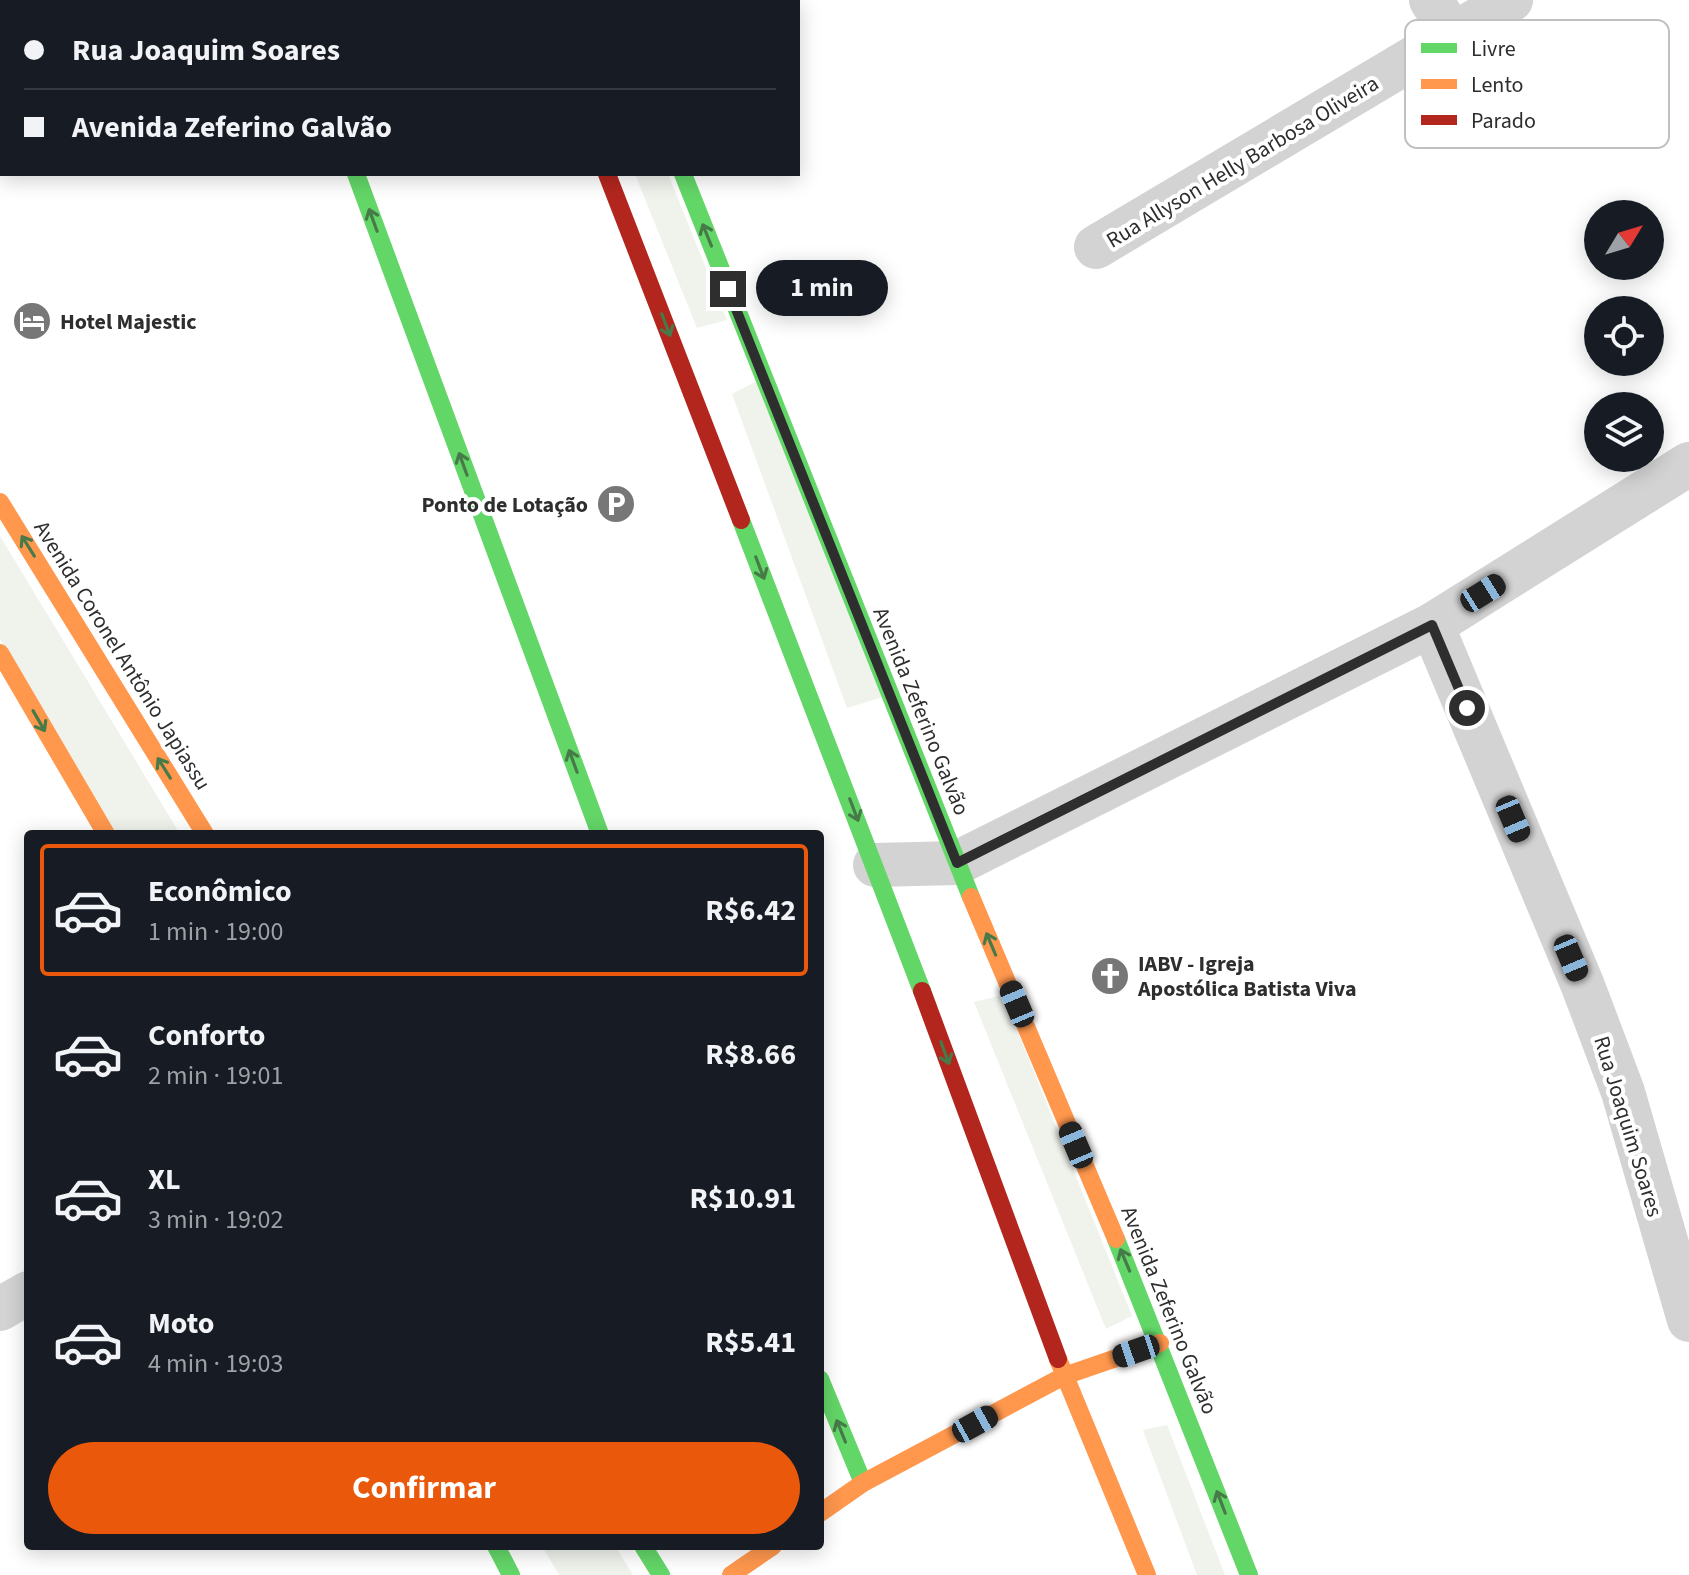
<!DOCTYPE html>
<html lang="pt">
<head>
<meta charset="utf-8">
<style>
  body { margin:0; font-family:"Source Sans 3",sans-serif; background:#20242c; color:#f1f3f6; height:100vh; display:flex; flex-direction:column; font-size:30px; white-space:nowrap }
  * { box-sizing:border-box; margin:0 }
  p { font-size:26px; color:#9ea1a6 }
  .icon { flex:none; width:44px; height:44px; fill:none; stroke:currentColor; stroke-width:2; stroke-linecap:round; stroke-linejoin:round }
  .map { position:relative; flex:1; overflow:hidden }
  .side { position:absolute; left:24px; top:830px; width:800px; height:720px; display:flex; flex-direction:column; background:#171b24; border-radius:8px; box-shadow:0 4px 20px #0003 }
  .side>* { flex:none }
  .banner { position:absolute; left:0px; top:0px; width:800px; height:176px; box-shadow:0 4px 20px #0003; display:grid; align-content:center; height:176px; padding:0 24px; background:#171b24 }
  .needle { width:52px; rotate:52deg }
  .fabs { position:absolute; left:1584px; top:200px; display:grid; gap:16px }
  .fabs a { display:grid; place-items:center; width:80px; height:80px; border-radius:50%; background:#171b24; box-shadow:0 4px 20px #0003; font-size:40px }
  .end { position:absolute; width:36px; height:36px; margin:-18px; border:10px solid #2e2e2e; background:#fff; box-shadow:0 0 0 4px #fff }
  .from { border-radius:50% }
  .bubble { position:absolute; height:56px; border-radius:28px; background:#171b24; box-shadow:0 4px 20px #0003; font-size:26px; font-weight:700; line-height:56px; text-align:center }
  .car { position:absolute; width:24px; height:48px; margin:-24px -12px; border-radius:10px; box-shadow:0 0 6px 2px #0007; background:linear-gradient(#222 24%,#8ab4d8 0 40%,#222 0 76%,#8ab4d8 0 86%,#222 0) }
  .banner b { display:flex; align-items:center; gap:28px; height:76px; font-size:30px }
  .banner b+b { border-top:2px solid #363941 }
  .banner i { width:20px; height:20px; background:#f1f3f6 }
  ul { padding:14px 0 0; list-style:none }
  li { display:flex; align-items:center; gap:24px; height:132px; margin:0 16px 12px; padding:0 8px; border:4px solid transparent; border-radius:8px }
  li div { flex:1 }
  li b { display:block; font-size:30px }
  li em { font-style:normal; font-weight:700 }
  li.selected { border-color:#ea580c }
  li>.icon { width:72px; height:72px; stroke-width:1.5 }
  .action { display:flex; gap:16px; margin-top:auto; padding:16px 24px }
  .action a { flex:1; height:92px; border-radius:48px; background:#ea580c; color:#fff; font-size:32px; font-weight:700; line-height:92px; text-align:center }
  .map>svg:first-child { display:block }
  .green { fill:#eff3ec }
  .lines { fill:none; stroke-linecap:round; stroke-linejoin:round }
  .street { stroke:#d3d3d3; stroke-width:44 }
  .fast { stroke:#63d668; stroke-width:18 }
  .slow { stroke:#ff974d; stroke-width:18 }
  .jam { stroke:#b3261e; stroke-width:18 }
  .oneway { stroke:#467a48 }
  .route { stroke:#2e2e2e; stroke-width:10 }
  .labels { text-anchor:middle; stroke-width:8; stroke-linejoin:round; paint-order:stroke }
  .street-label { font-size:22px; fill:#2e2e2e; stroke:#fff }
  .poi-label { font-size:22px; font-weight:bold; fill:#2e2e2e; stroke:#fff; text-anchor:start }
  .key { fill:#fff; stroke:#c0c0c0; stroke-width:2 }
  .key-label { font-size:22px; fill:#2e2e2e }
</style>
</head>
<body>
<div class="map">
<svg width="1689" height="1575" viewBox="0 0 1689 1575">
  <rect width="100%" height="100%" fill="#fff"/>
  <!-- green -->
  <g class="green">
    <polygon points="635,174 668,174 727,320 697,328"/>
    <polygon points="757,381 883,697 847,708 732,394"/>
    <polygon points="0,536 180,834 116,834 0,639"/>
    <polygon points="1003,995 1132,1316 1106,1329 974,1002"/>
    <polygon points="1167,1425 1225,1575 1197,1575 1143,1430"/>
    <polygon points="542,1546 615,1546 633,1575 559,1575"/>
  </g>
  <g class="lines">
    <!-- street -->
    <g class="street">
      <polyline points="1431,0 1453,35"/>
      <polyline points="1096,247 1511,0"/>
      <polyline points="1432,625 1583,986 1623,1092 1689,1320"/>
      <polyline points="875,865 957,863 1432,625 1689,464"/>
      <polyline points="0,1309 28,1293"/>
    </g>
    <!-- fast -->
    <g class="fast">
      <polyline points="292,0 293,2"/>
      <polyline points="613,0 614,2"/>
      <polyline points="356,174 600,834"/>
      <polyline points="683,174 971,897"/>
      <polyline points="741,520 922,991"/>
      <polyline points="1116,1239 1249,1575"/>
      <polyline points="820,1379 863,1483"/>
      <polyline points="496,1546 511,1575"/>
      <polyline points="643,1546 661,1575"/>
    </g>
    <!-- slow -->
    <g class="slow">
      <polyline points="0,502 205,834"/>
      <polyline points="0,653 106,834"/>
      <polyline points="971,897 1116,1239"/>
      <polyline points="1058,1359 1147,1575"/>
      <polyline points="820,1513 863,1483 1064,1376 1160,1343"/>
      <polyline points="731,1575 773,1546"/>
    </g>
    <!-- jam -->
    <g class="jam">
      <polyline points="540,0 541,2"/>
      <polyline points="607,174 741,520"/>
      <polyline points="922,991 1058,1359"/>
    </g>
  </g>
  <!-- one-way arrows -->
  <defs><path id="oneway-shaft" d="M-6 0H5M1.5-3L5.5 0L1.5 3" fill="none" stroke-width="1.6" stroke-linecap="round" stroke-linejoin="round" transform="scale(2)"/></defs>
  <g class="oneway">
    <use href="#oneway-shaft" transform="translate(373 220) rotate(-110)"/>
    <use href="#oneway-shaft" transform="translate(707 235) rotate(-112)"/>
    <use href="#oneway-shaft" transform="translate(666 325) rotate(69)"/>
    <use href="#oneway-shaft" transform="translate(463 464) rotate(-110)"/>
    <use href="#oneway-shaft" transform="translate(28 546) rotate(-122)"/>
    <use href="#oneway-shaft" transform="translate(760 568) rotate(69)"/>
    <use href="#oneway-shaft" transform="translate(39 721) rotate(60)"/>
    <use href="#oneway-shaft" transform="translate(573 761) rotate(-110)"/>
    <use href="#oneway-shaft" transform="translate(164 768) rotate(-122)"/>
    <use href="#oneway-shaft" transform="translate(854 810) rotate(69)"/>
    <use href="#oneway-shaft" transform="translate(991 944) rotate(-113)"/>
    <use href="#oneway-shaft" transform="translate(945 1053) rotate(70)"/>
    <use href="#oneway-shaft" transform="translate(1125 1260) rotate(-113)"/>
    <use href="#oneway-shaft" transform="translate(841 1431) rotate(-112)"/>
    <use href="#oneway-shaft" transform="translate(1221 1502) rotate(-111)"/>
  </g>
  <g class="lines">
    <!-- route -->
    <polyline class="route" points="728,289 957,863 1432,625 1467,708"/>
  </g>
  <!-- icons -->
  <defs>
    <symbol id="hotel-disc" viewBox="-11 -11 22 22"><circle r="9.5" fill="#777" stroke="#fff"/><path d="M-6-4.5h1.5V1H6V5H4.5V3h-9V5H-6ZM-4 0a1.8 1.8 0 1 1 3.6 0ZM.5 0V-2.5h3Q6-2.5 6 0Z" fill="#fff"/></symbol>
    <symbol id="parking-disc" viewBox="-11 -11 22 22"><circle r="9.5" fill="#777" stroke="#fff"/><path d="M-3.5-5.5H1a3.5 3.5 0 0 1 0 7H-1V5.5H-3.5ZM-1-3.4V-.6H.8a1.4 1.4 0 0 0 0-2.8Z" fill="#fff"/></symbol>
    <symbol id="church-disc" viewBox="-11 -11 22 22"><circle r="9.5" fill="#777" stroke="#fff"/><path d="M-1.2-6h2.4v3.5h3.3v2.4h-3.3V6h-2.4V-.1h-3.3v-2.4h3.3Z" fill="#fff"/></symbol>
  </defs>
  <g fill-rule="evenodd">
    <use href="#hotel-disc" x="10" y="299" width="44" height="44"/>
    <use href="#parking-disc" x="594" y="482" width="44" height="44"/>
    <use href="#church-disc" x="1088" y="954" width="44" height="44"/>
  </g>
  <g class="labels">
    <!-- street labels -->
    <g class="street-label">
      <text transform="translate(1242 161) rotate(-31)" y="8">Rua Allyson Helly Barbosa Oliveira</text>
      <text transform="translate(123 655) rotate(58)" y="8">Avenida Coronel Antônio Japiassu</text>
      <text transform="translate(922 711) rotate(68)" y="8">Avenida Zeferino Galvão</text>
      <text transform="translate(1629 1126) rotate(73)" y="8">Rua Joaquim Soares</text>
      <text transform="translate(1170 1310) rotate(68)" y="8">Avenida Zeferino Galvão</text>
    </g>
    <!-- poi labels -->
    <g class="poi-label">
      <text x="60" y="329">Hotel Majestic</text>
      <text x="588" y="512" text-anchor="end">Ponto de Lotação</text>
      <text x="1138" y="971">IABV - Igreja<tspan x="1138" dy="25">Apostólica Batista Viva</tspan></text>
    </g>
  </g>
  <!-- legend -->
  <rect x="1405" y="20" width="264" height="128" rx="12" class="key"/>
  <rect x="1421" y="43" width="36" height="10" fill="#63d668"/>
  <rect x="1421" y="79" width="36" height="10" fill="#ff974d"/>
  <rect x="1421" y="115" width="36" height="10" fill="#b3261e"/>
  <g class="key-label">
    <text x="1471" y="56">Livre</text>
    <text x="1471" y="92">Lento</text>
    <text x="1471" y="128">Parado</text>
  </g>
</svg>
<div class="fabs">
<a><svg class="needle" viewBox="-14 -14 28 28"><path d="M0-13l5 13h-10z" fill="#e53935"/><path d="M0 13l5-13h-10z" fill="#9ea1a6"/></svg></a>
<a><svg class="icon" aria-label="locate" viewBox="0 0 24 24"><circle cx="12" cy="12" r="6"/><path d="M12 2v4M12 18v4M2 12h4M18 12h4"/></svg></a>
<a><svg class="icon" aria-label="layers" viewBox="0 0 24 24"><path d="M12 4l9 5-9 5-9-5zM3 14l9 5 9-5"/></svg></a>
</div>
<i class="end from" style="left:1467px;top:708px"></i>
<i class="end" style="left:728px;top:289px"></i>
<div class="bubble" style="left:756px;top:260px;width:132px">1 min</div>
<i class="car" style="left:1483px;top:593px;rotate:58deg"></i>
<i class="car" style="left:1513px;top:819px;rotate:157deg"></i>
<i class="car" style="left:1571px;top:958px;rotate:157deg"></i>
<i class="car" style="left:1017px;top:1004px;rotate:337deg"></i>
<i class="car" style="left:1076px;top:1145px;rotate:337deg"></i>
<i class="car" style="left:1136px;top:1351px;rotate:251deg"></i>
<i class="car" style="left:975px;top:1424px;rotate:61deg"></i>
<div class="banner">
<b><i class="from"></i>Rua Joaquim Soares</b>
<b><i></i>Avenida Zeferino Galvão</b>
</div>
<section class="side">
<ul>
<li class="selected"><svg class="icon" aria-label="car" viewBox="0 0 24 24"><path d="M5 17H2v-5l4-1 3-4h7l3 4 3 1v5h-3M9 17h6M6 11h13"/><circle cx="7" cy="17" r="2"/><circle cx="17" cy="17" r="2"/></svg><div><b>Econômico</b><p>1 min · 19:00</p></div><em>R$6.42</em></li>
<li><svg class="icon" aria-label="car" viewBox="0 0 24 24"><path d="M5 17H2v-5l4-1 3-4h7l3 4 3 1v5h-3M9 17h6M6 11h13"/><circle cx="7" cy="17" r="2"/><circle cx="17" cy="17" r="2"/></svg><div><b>Conforto</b><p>2 min · 19:01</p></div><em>R$8.66</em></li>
<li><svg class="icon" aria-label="car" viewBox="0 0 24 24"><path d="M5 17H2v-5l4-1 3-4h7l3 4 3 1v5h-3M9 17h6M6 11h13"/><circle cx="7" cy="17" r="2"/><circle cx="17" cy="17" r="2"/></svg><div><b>XL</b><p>3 min · 19:02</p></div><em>R$10.91</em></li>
<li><svg class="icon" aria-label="car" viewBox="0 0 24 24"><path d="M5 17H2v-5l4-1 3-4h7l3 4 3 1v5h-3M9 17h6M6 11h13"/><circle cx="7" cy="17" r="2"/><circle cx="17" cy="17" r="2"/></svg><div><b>Moto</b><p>4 min · 19:03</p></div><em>R$5.41</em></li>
</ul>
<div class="action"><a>Confirmar</a></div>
</section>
</div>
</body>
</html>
